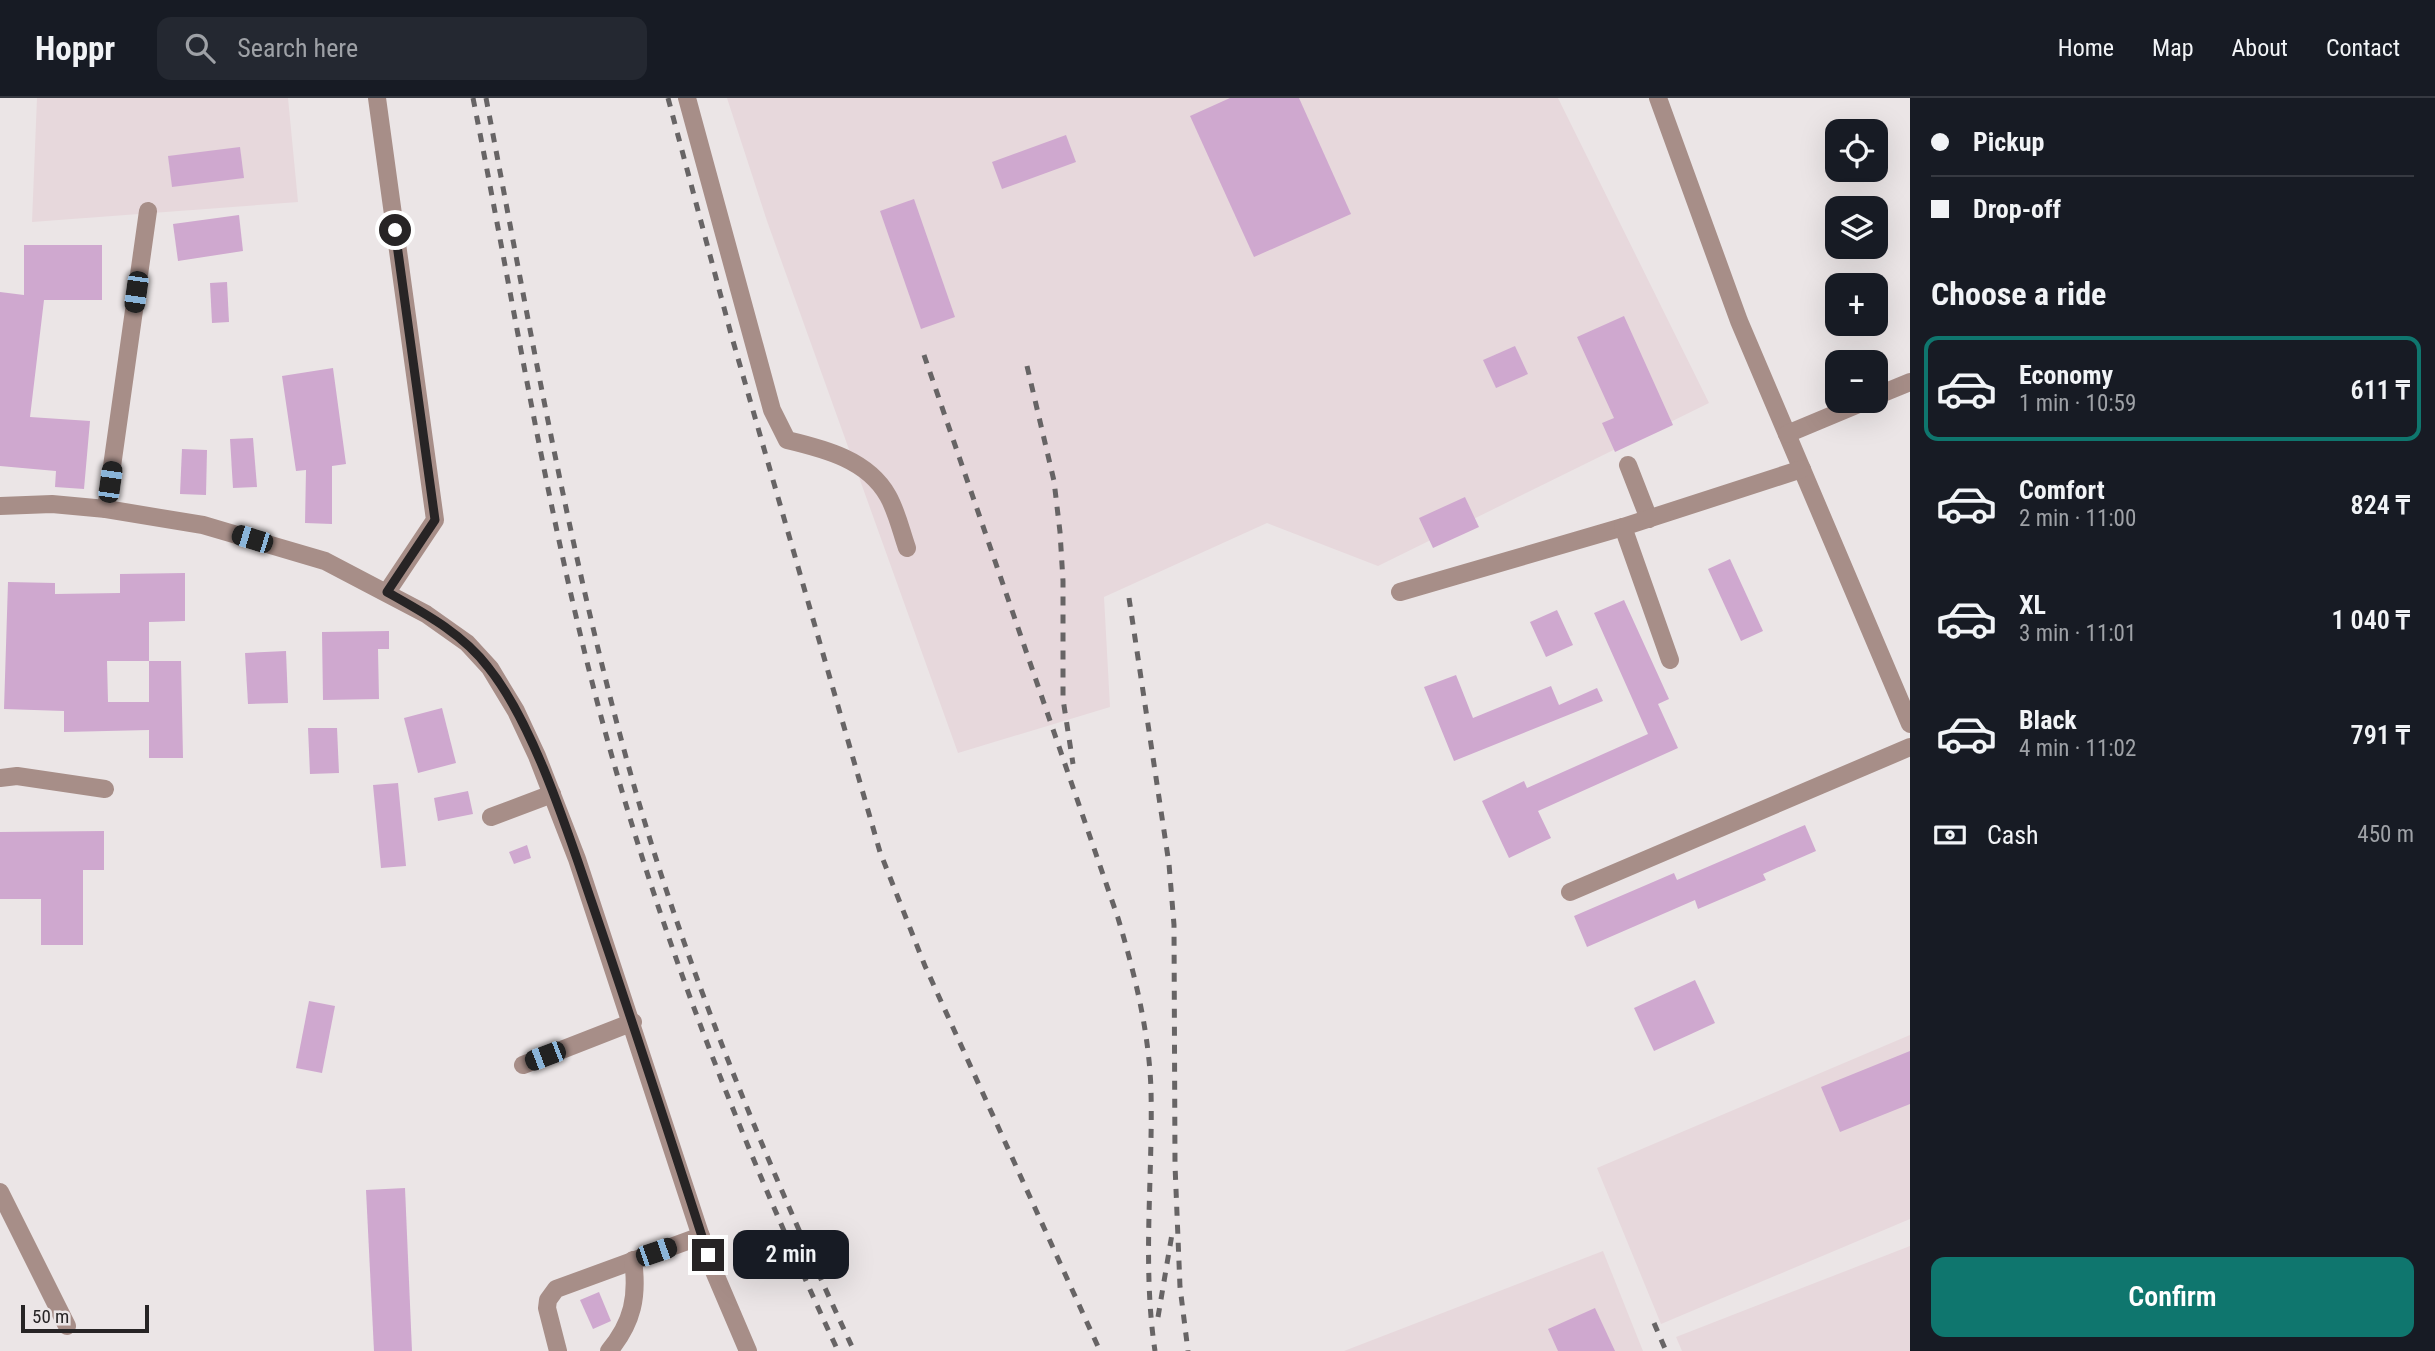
<!DOCTYPE html>
<html lang="en">
<head>
<meta charset="utf-8">
<style>
  body { margin:0; font-family:"Roboto Condensed",sans-serif; background:#242831; color:#f1f3f6; height:100vh; display:flex; flex-direction:column; font-size:26px; white-space:nowrap }
  * { box-sizing:border-box; margin:0 }
  p { font-size:23px; color:#9ea1a6 }
  .icon { flex:none; width:38px; height:38px; fill:none; stroke:currentColor; stroke-width:2; stroke-linecap:round; stroke-linejoin:round }
  .map { position:relative; flex:1; overflow:hidden }
  .sheet { display:flex; flex-direction:column; background:#171b24; width:525px }
  .sheet>* { flex:none }
  .top-card { display:grid; align-content:center; height:154px; padding:0 21px; background:#171b24 }
  .fabs { position:absolute; left:1825px; top:21px; display:grid; gap:14px }
  .fabs a { display:grid; place-items:center; width:63px; height:63px; border-radius:14px; background:#171b24; box-shadow:0 7px 28px #0002; font-size:35px }
  .scale { position:absolute; left:21px; bottom:18px; width:128px; box-sizing:border-box; padding-left:7px; border:4px solid #272425; border-top:0; font-size:19px; line-height:24px; white-space:nowrap; color:#272425; -webkit-text-stroke:5px #ebe5e6; paint-order:stroke }
  .end { position:absolute; width:32px; height:32px; margin:-16px; border:9px solid #272425; background:#fff; box-shadow:0 0 0 4px #fff }
  .from { border-radius:50% }
  .bubble { position:absolute; height:49px; border-radius:14px; background:#171b24; box-shadow:0 7px 28px #0002; font-size:23px; font-weight:600; line-height:49px; text-align:center }
  .car { position:absolute; width:21px; height:42px; margin:-21px -10px; border-radius:9px; box-shadow:0 0 5px 2px #0007; background:linear-gradient(#222 24%,#8ab4d8 0 40%,#222 0 76%,#8ab4d8 0 86%,#222 0) }
  .top-card b { display:flex; align-items:center; gap:24px; height:66px; font-size:26px }
  .top-card b+b { border-top:2px solid #363941 }
  .top-card i { width:18px; height:18px; background:#f1f3f6 }
  ul { padding:0; list-style:none }
  li { display:flex; align-items:center; gap:21px; height:105px; margin:0 14px 10px; padding:0 7px; border:4px solid transparent; border-radius:14px }
  li div { flex:1 }
  li b { display:block; font-size:26px }
  li em { font-style:normal; font-weight:600 }
  li.active { border-color:#0f766e }
  li>.icon { width:63px; height:63px; stroke-width:1.5 }
  h2 { padding:0 21px; font-size:32px; line-height:84px }
  .pay { display:flex; align-items:center; gap:18px; height:77px; padding:0 21px; font-size:26px }
  .pay p { margin-inline-start:auto }
  .button { display:flex; gap:14px; margin-top:auto; padding:14px 21px }
  .button a { flex:1; height:80px; border-radius:14px; background:#0f766e; color:#fff; font-size:28px; font-weight:600; line-height:80px; text-align:center }
  header { display:flex; align-items:center; gap:42px; box-sizing:border-box; height:98px; padding:0 35px; background:#171b24; border-bottom:2px solid #363941 }
  header strong { font-size:33px }
  nav { display:flex; gap:38px; margin-inline-start:auto; font-size:24px }
  .search { width:490px; height:63px; background:#242831; display:flex; align-items:center; gap:18px; box-sizing:border-box; padding:0 24px; border-radius:14px; color:#9ea1a6; font-size:26px }
  main { display:flex; flex:1; min-height:0 }
  .map>svg:first-child { display:block }
  .built { fill:#e7d8dc }
  .building { fill:#cfa8cf; fill-rule:evenodd }
  .lines { fill:none; stroke-linecap:round; stroke-linejoin:round }
  .minor { stroke:#a78e88; stroke-width:18 }
  .rail { stroke:#676465; stroke-width:5; stroke-dasharray:9 9; stroke-linecap:butt }
  .route { stroke:#272425; stroke-width:9 }
</style>
</head>
<body>
<header>
<strong>Hoppr</strong>
<div class="search"><svg class="icon" aria-label="search" viewBox="0 0 24 24"><circle cx="10" cy="10" r="6"/><path d="M15 15l6 6"/></svg>Search here</div>
<nav><a>Home</a><a>Map</a><a>About</a><a>Contact</a></nav>
</header>
<main>
<div class="map">
<svg width="1910" height="1253" viewBox="0 0 1910 1253">
  <rect width="100%" height="100%" fill="#ebe5e6"/>
  <!-- built -->
  <g class="built">
    <polygon points="37,0 288,0 298,104 32,124"/>
    <polygon points="727,0 1558,0 1709,305 1378,468 1267,425 1104,499 1110,609 958,655 767,123"/>
    <polygon points="1910,937 1910,1121 1661,1226 1597,1070"/>
    <polygon points="1910,1148 1910,1253 1682,1253 1676,1239"/>
    <polygon points="1603,1153 1643,1253 1344,1253"/>
  </g>
  <!-- building -->
  <g class="building">
    <polygon points="1230,0 1299,0 1351,116 1254,159 1190,18"/>
    <polygon points="1066,37 1076,64 1002,91 992,64"/>
    <polygon points="240,49 244,80 172,89 168,58"/>
    <polygon points="914,101 955,219 921,231 880,113"/>
    <polygon points="239,117 243,153 178,163 173,126"/>
    <polygon points="24,147 102,147 102,202 44,202 30,319 90,323 84,391 55,389 56,373 0,368 0,194 24,197"/>
    <polygon points="227,184 229,224 212,225 210,185"/>
    <polygon points="1624,218 1673,327 1615,354 1602,325 1614,320 1577,239"/>
    <polygon points="1515,248 1528,276 1496,290 1483,262"/>
    <polygon points="333,270 346,366 332,368 332,426 305,425 306,372 296,373 282,278"/>
    <polygon points="253,340 257,389 233,390 230,341"/>
    <polygon points="182,351 207,352 206,397 180,396"/>
    <polygon points="1465,399 1479,429 1433,450 1419,420"/>
    <polygon points="1730,461 1763,533 1741,543 1708,471"/>
    <path d="M185,475V523L149,524V563H181L183,660H149V632L64,634V613L4,611L8,484L55,485V496L120,495V476ZM107,563H149V604H108Z"/>
    <polygon points="1624,502 1669,601 1658,606 1678,650 1538,713 1551,740 1509,760 1482,703 1524,683 1527,690 1648,636 1594,515"/>
    <polygon points="1557,512 1573,547 1546,559 1530,524"/>
    <polygon points="389,533 389,551 378,551 379,601 323,602 322,534"/>
    <polygon points="286,553 288,605 248,606 245,555"/>
    <polygon points="1456,577 1473,620 1551,588 1559,607 1597,590 1603,603 1454,663 1424,589"/>
    <polygon points="442,610 456,665 418,675 404,620"/>
    <polygon points="308,630 337,630 339,675 310,676"/>
    <polygon points="398,685 406,768 381,770 373,687"/>
    <polygon points="468,693 473,716 438,723 434,700"/>
    <polygon points="1805,727 1816,753 1763,776 1766,782 1698,811 1695,802 1587,849 1574,818 1674,775 1677,782"/>
    <polygon points="104,733 104,772 83,772 83,847 41,847 41,801 0,801 0,734"/>
    <polygon points="527,747 531,760 514,766 509,754"/>
    <polygon points="1695,882 1715,925 1654,953 1634,910"/>
    <polygon points="309,903 335,908 322,975 296,970"/>
    <polygon points="1910,953 1910,1006 1840,1034 1821,989"/>
    <polygon points="405,1090 412,1253 374,1253 366,1092"/>
    <polygon points="599,1194 611,1223 593,1231 580,1202"/>
    <polygon points="1595,1210 1615,1253 1558,1253 1548,1231"/>
  </g>
  <g class="lines">
    <!-- minor -->
    <g class="minor">
      <polyline points="377,0 435,422 387,494"/>
      <path d="M687,0L772,312L787,342C825,351 868,362 888,398C897,414 901,433 907,450"/>
      <polyline points="1658,0 1739,223 1910,626"/>
      <polyline points="1876,298 1910,284"/>
      <polyline points="1787,336 1866,303"/>
      <polyline points="1628,367 1649,421"/>
      <polyline points="0,408 52,406 106,411 203,427 325,463 426,516 467,545 490,570 516,613 537,658 577,761 707,1157 748,1253"/>
      <polyline points="106,411 148,113"/>
      <polyline points="1400,494 1623,429"/>
      <polyline points="1670,562 1623,429 1802,371"/>
      <polyline points="0,680 17,678 105,691"/>
      <polyline points="491,719 552,696"/>
      <polyline points="1570,794 1910,649"/>
      <polyline points="523,967 633,924"/>
      <polyline points="0,1094 67,1228"/>
      <polyline points="558,1253 547,1210 548,1202 556,1191 701,1138"/>
      <path d="M609,1253C633,1224 638,1198 633,1162"/>
    </g>
    <!-- rail -->
    <g class="rail">
      <path d="M473,0C518,226 553,455 617,676C674,875 751,1065 838,1253"/>
      <path d="M486,0C529,224 568,450 629,670C685,871 766,1064 854,1253"/>
      <polyline points="668,0 731,236 880,754 925,868 1100,1253"/>
      <path d="M924,257L1118,820C1135,877 1149,933 1151,992C1153,1079 1142,1167 1155,1253"/>
      <polyline points="1027,268 1054,383 1060,434 1063,483 1063,601 1073,666"/>
      <polyline points="1129,500 1169,766 1174,827 1175,1067 1180,1189 1188,1253"/>
      <polyline points="1158,1219 1172,1136"/>
      <polyline points="1654,1225 1666,1253"/>
    </g>
  </g>
  <g class="lines">
    <!-- route -->
    <path class="route" d="M395,132L435,422L387,494C424,515 462,535 488,569C534,626 568,735 592,805C632,922 670,1039 708,1157"/>
  </g>
</svg>
<div class="fabs">
<a><svg class="icon" aria-label="locate" viewBox="0 0 24 24"><circle cx="12" cy="12" r="6"/><path d="M12 2v4M12 18v4M2 12h4M18 12h4"/></svg></a>
<a><svg class="icon" aria-label="layers" viewBox="0 0 24 24"><path d="M12 4l9 5-9 5-9-5zM3 14l9 5 9-5"/></svg></a>
<a>+</a>
<a>−</a>
</div>
<div class="scale">50 m</div>
<i class="end from" style="left:395px;top:132px"></i>
<i class="end" style="left:708px;top:1157px"></i>
<div class="bubble" style="left:733px;top:1132px;width:116px">2 min</div>
<i class="car" style="left:136px;top:194px;rotate:188deg"></i>
<i class="car" style="left:110px;top:384px;rotate:8deg"></i>
<i class="car" style="left:252px;top:441px;rotate:287deg"></i>
<i class="car" style="left:545px;top:958px;rotate:249deg"></i>
<i class="car" style="left:656px;top:1154px;rotate:71deg"></i>
</div>
<section class="sheet">
<div class="top-card">
<b><i class="from"></i>Pickup</b>
<b><i></i>Drop-off</b>
</div>
<h2>Choose a ride</h2>
<ul>
<li class="active"><svg class="icon" aria-label="car" viewBox="0 0 24 24"><path d="M5 17H2v-5l4-1 3-4h7l3 4 3 1v5h-3M9 17h6M6 11h13"/><circle cx="7" cy="17" r="2"/><circle cx="17" cy="17" r="2"/></svg><div><b>Economy</b><p>1 min · 10:59</p></div><em>611 ₸</em></li>
<li><svg class="icon" aria-label="car" viewBox="0 0 24 24"><path d="M5 17H2v-5l4-1 3-4h7l3 4 3 1v5h-3M9 17h6M6 11h13"/><circle cx="7" cy="17" r="2"/><circle cx="17" cy="17" r="2"/></svg><div><b>Comfort</b><p>2 min · 11:00</p></div><em>824 ₸</em></li>
<li><svg class="icon" aria-label="car" viewBox="0 0 24 24"><path d="M5 17H2v-5l4-1 3-4h7l3 4 3 1v5h-3M9 17h6M6 11h13"/><circle cx="7" cy="17" r="2"/><circle cx="17" cy="17" r="2"/></svg><div><b>XL</b><p>3 min · 11:01</p></div><em>1 040 ₸</em></li>
<li><svg class="icon" aria-label="car" viewBox="0 0 24 24"><path d="M5 17H2v-5l4-1 3-4h7l3 4 3 1v5h-3M9 17h6M6 11h13"/><circle cx="7" cy="17" r="2"/><circle cx="17" cy="17" r="2"/></svg><div><b>Black</b><p>4 min · 11:02</p></div><em>791 ₸</em></li>
</ul>
<div class="pay"><svg class="icon" aria-label="cash" viewBox="0 0 24 24"><path d="M3 7h18v10H3z"/><circle cx="12" cy="12" r="2"/></svg>Cash<p>450 m</p></div>
<div class="button"><a>Confirm</a></div>
</section>
</main>
</body>
</html>
